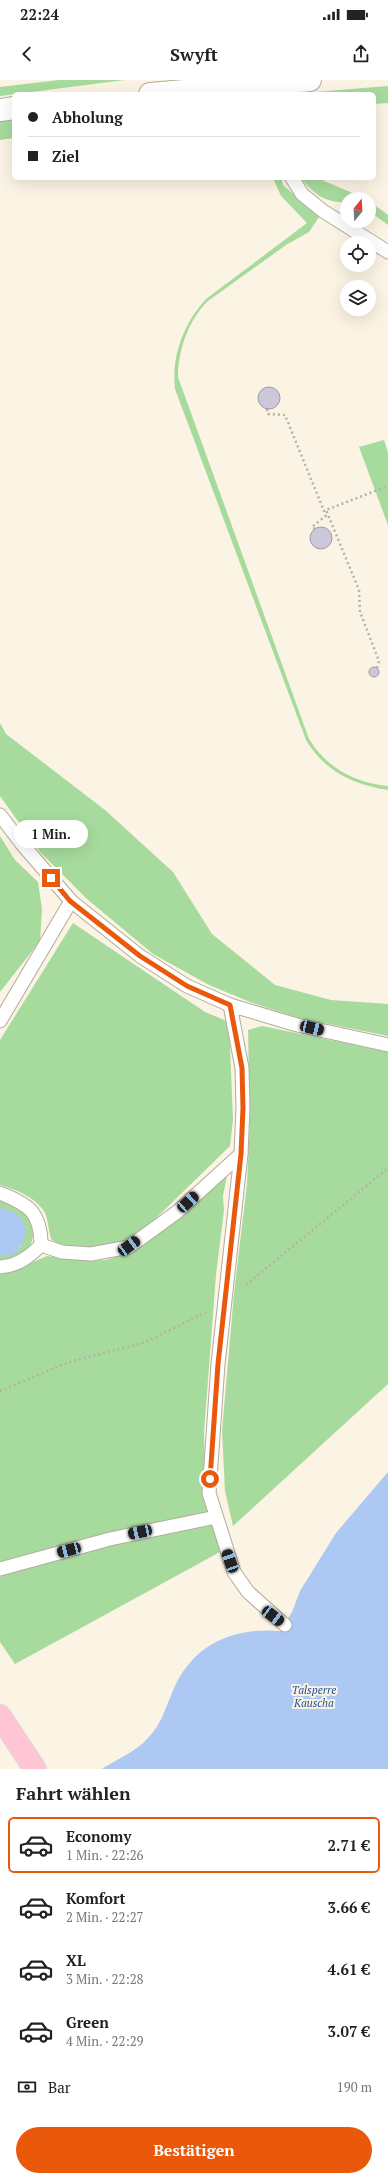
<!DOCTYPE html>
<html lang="de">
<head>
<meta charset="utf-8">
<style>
  body { margin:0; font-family:"PT Serif",serif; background:#f6f6f6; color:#222; height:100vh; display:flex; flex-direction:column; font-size:15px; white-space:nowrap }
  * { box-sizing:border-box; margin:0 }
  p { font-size:13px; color:#767676 }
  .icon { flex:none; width:22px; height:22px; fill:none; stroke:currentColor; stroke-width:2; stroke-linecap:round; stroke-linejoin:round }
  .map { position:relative; height:1689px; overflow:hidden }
  .drawer { display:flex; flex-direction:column; background:#fff; flex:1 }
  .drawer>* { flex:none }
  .guide { position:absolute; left:12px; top:12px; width:364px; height:88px; border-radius:6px; box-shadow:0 4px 16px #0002; display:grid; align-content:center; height:88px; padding:0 16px; background:#fff }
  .needle { width:26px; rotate:18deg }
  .fabs { position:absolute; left:340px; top:112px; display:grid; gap:8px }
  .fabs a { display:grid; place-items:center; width:36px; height:36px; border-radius:50%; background:#fff; box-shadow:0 4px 16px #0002; font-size:20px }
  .end { position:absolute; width:18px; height:18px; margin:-9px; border:5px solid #ea580c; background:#fff; box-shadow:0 0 0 2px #fff }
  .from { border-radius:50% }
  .bubble { position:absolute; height:28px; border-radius:14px; background:#fff; box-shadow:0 4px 16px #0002; font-size:13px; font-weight:700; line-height:28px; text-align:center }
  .car { position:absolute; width:12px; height:24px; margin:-12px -6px; border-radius:5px; box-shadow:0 0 3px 1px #0007; background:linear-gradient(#222 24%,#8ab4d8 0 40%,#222 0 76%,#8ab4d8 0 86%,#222 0) }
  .guide b { display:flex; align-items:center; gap:14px; height:38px; font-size:15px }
  .guide b+b { border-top:1px solid #e0e0e0 }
  .guide i { width:10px; height:10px; background:#222 }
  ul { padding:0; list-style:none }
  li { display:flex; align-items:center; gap:12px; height:56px; margin:0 8px 6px; padding:0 8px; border:2px solid transparent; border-radius:6px }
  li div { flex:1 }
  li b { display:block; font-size:15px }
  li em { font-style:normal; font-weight:700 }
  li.current { border-color:#ea580c }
  li>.icon { width:36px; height:36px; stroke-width:1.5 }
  h2 { padding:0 16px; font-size:18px; line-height:48px }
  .pay { display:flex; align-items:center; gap:10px; height:44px; padding:0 16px; font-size:15px }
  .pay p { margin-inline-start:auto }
  .cta { display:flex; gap:8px; margin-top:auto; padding:8px 16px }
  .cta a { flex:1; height:46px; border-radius:24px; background:#ea580c; color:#fff; font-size:16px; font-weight:700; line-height:46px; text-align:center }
  .status { display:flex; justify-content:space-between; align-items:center; height:28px; padding:0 20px; background:#fff; direction:ltr }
  .status svg { height:11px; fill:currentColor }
  header { display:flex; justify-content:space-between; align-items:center; height:52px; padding:0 16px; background:#fff; font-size:18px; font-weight:700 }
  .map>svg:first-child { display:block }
  .green { fill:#a7db9d }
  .water { fill:#adc8f2 }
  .building { fill:#cdc8d9; stroke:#9e9aaa }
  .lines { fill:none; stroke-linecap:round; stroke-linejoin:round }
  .lane-casing { stroke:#b3ab9c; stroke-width:15 }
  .secondary-casing { stroke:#b3ab9c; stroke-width:24 }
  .highway-casing { stroke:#dbdad9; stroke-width:24 }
  .path { stroke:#b7b1a4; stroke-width:2.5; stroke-dasharray:2 3; stroke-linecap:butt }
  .lane { stroke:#fff; stroke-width:13 }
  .secondary { stroke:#fff; stroke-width:22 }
  .highway { stroke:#ffc5d4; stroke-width:22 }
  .route { stroke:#ea580c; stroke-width:5 }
  .labels { text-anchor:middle; stroke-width:4; stroke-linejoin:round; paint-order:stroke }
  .water-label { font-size:11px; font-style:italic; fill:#1f52a2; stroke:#fbf3e3 }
</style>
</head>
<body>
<div class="status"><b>22:24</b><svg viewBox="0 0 49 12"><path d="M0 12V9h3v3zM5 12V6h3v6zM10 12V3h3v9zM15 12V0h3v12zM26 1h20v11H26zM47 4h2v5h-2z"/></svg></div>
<header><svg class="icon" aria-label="back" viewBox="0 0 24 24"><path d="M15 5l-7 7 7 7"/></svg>Swyft<svg class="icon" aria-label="share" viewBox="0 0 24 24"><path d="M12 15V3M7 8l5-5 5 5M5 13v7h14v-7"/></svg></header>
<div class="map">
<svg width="388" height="1689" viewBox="0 0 388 1689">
  <rect width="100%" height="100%" fill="#fbf3e3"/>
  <!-- green -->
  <g class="green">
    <polygon points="59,0 125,0 0,16 0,7"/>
    <polygon points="388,6 388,23 374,24 374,14 292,14"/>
    <polygon points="14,37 14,58 0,60 0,39"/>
    <path d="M273,98H281L283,105L319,137L309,152L286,165L208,221C189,239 178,270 178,297L309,659C327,688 355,703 388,706V710C354,705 324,691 306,660L175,309C171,276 184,243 206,219L307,143L281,116Z"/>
    <path d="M300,98H320L324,101L367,119H347V123C322,121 317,116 300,98Z"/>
    <polygon points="369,121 388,135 388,145 369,131"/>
    <polygon points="384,360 388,373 388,445 359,367"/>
    <polygon points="0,643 6,654 105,730 173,792 212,854 275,905 331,920 388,924 388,956 299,938 250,922 209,905 153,874 87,819 40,772 0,716"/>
    <polygon points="0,756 15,780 38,802 42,829 40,861 0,912"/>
    <path d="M73,843L205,932L229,942L233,1040L230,1066L150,1144L130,1159L106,1169L71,1168L59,1165L51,1159C49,1152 48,1142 46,1135C39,1119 16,1109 0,1105V960Z"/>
    <polygon points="262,946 388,972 388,1304 233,1446 225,1411 222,1351 234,1213 247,1104 250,1039 248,950"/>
    <polygon points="228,1090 223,1116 224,1130 216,1195 204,1352 205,1414 220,1472 15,1584 0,1562 0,1191 17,1189 47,1176 88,1181 106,1180 125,1174"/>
    <path d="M0,1118C29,1130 41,1138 29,1171L0,1184V1175L12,1174L21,1167L13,1132L0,1128Z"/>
  </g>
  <!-- water -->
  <g class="water">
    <path d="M0,1128C8,1130 17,1132 22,1140C29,1150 23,1169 13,1174C10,1176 4,1175 0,1175Z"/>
    <path d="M388,1392V1689H102C117,1679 136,1672 148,1658C161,1645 165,1629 172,1613C191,1565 231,1547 280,1551L292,1532L300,1511L336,1453Z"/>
  </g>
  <!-- building -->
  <g class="building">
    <circle cx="269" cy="318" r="11"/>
    <circle cx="321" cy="458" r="11"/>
    <circle cx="374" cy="592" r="5"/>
  </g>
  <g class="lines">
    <defs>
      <g id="lane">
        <polyline points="292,98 302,114 323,131 388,172"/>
        <polyline points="0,735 22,764 71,821 140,876 187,906 230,925"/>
        <polyline points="0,941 71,821"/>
        <path d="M0,1113C28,1124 41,1132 41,1165C29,1177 17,1186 0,1187"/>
        <polyline points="41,1165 62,1172 91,1174 129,1167 177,1132 241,1074"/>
        <polyline points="0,1489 110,1459 216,1437"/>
        <polyline points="285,1545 248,1512 234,1492 209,1413 218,1284 241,1074 243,1028 242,988 230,925 297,945 388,965"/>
      </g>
      <g id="secondary">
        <polyline points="150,14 310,0"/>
        <polyline points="0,30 14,28"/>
      </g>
      <polyline id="highway" points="0,1636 35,1689"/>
    </defs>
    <!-- lane casing -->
    <use href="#lane" class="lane-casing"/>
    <!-- secondary casing -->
    <use href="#secondary" class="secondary-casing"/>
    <!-- highway casing -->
    <use href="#highway" class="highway-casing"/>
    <!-- path -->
    <g class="path">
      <polyline points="267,329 268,334 285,335 324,431 326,430"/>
      <polyline points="315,449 312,447 328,434"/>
      <polyline points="377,588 379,581 360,532 359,510 326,430 388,406"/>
      <polyline points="246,1205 388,1088"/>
      <polyline points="0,1311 69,1282 146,1262 206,1232"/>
    </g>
    <!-- lane -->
    <use href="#lane" class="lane"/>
    <!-- secondary -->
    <use href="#secondary" class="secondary"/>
    <!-- highway -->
    <use href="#highway" class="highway"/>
  </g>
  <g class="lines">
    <!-- route -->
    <polyline class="route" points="51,798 70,821 140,876 187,906 230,925 242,988 243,1028 241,1074 218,1284 210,1399"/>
  </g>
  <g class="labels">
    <!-- water labels -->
    <g class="water-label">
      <text x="314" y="1614">Talsperre<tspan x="314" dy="13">Kauscha</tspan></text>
    </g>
  </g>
</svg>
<div class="fabs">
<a><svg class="needle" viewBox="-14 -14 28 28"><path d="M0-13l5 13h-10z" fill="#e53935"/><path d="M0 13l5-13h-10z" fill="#767676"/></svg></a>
<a><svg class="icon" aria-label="locate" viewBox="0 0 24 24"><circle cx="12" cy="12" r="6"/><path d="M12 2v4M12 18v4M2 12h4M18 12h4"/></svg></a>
<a><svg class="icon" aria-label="layers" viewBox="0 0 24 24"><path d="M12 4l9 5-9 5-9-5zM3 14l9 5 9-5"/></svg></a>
</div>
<i class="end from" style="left:210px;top:1399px"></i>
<i class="end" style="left:51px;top:798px"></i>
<div class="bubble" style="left:14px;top:740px;width:74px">1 Min.</div>
<i class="car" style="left:312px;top:948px;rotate:103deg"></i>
<i class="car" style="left:188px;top:1122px;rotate:48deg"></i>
<i class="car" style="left:129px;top:1166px;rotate:54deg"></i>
<i class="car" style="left:140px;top:1452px;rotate:258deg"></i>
<i class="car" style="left:69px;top:1470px;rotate:255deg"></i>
<i class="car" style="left:230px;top:1481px;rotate:340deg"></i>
<i class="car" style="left:273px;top:1536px;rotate:127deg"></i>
<div class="guide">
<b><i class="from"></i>Abholung</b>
<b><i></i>Ziel</b>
</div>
</div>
<section class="drawer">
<h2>Fahrt wählen</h2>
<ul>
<li class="current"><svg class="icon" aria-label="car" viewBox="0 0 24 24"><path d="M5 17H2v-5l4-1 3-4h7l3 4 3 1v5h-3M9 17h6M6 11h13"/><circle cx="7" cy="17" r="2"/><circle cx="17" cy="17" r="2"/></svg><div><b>Economy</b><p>1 Min. · 22:26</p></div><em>2.71 €</em></li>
<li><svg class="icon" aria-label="car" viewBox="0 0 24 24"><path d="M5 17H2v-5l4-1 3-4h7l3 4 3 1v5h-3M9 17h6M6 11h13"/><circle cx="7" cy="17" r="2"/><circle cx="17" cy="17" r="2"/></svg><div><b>Komfort</b><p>2 Min. · 22:27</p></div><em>3.66 €</em></li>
<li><svg class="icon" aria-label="car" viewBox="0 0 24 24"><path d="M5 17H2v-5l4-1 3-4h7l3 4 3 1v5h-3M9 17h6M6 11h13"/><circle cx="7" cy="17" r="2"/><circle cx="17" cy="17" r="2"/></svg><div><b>XL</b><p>3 Min. · 22:28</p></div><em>4.61 €</em></li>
<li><svg class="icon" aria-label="car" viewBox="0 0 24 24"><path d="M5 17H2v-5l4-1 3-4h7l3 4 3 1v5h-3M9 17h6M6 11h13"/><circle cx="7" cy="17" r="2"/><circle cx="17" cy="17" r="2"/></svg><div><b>Green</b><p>4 Min. · 22:29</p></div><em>3.07 €</em></li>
</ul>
<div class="pay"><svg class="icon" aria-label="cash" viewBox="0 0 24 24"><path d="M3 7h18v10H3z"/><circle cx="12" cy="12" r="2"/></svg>Bar<p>190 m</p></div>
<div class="cta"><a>Bestätigen</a></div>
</section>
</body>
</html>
